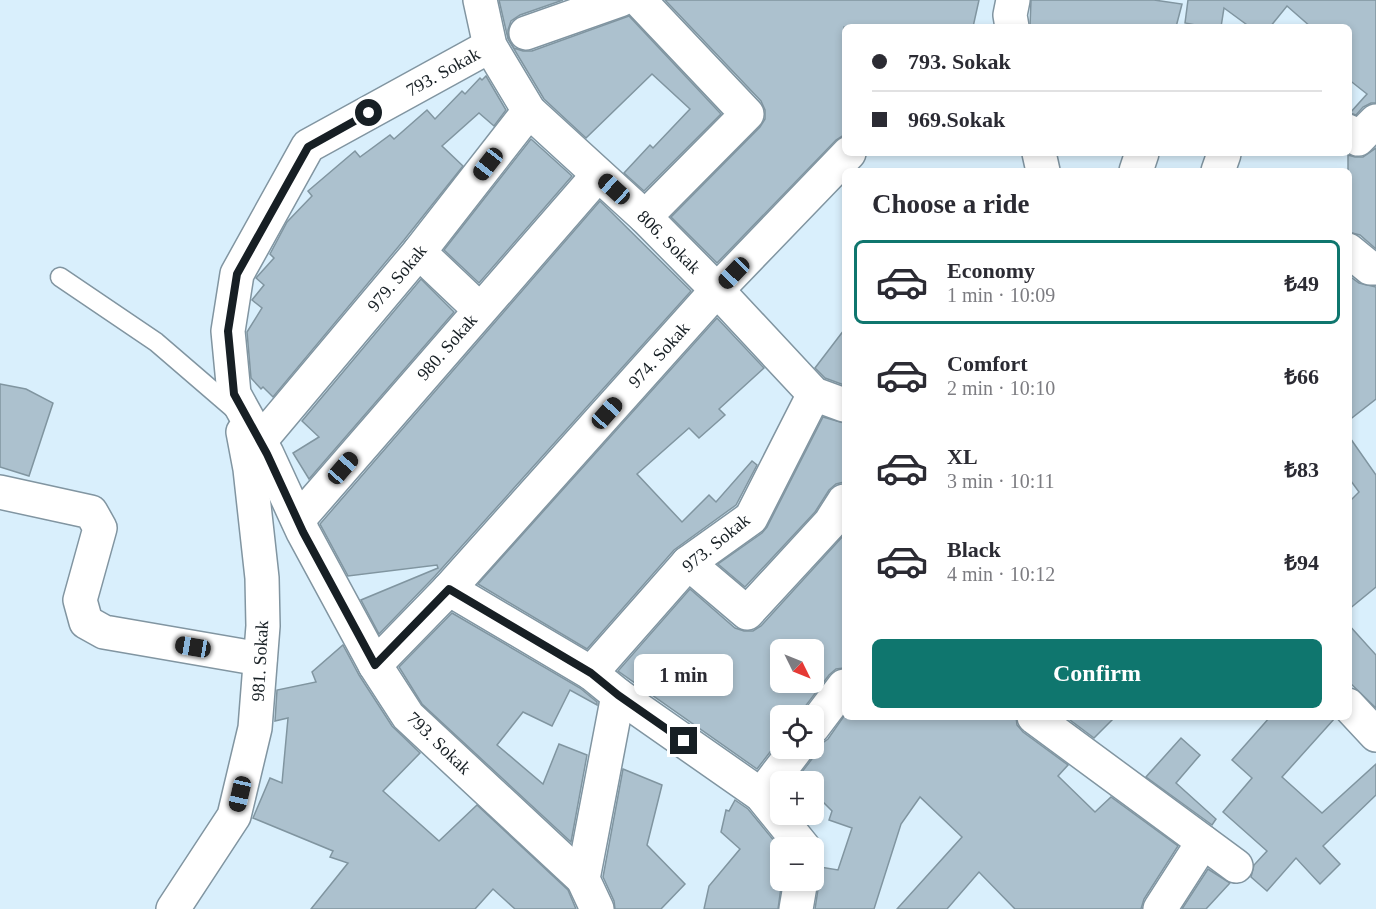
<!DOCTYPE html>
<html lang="en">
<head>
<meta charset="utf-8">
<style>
  body { margin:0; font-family:Georgia,serif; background:#f7f7f7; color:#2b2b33; height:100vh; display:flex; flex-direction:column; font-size:22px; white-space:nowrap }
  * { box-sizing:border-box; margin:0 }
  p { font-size:20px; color:#7c7c81 }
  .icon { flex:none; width:33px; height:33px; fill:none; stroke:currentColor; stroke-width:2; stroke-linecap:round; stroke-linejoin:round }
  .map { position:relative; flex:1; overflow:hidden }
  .details { position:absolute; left:842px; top:168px; width:510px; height:552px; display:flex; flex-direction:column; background:#fff; border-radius:9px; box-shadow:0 3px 9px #0003 }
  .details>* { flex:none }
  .banner { position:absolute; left:842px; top:24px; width:510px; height:132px; border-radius:9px; box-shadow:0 3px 9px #0003; display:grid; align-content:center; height:132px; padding:0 30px; background:#fff }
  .needle { width:39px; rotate:133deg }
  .tools { position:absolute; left:770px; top:639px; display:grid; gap:12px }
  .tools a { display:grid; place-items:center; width:54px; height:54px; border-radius:9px; background:#fff; box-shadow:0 3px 9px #0003; font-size:30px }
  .end { position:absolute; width:27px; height:27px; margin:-14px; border:8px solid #171f24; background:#fff; box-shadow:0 0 0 3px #fff }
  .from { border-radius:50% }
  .bubble { position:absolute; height:42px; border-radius:9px; background:#fff; box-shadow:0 3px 9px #0003; font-size:20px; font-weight:700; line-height:42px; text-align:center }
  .car { position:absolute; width:18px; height:36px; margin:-18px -9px; border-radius:8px; box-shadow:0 0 4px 2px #0007; background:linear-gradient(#222 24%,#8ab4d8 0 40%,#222 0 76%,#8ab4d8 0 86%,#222 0) }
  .banner b { display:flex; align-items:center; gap:21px; height:57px; font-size:22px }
  .banner b+b { border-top:2px solid #e1e1e2 }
  .banner i { width:15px; height:15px; background:#2b2b33 }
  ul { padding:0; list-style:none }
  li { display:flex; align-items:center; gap:18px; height:84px; margin:0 12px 9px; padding:0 18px; border:3px solid transparent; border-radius:9px }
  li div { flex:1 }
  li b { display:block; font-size:22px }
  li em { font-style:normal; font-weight:700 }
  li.selected { border-color:#0f766e }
  li>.icon { width:54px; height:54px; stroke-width:1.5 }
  h2 { padding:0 30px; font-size:27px; line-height:72px }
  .action { display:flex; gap:12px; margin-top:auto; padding:12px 30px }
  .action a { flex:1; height:69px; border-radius:9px; background:#0f766e; color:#fff; font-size:24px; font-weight:700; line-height:69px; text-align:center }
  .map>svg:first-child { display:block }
  .building { fill:#acc1ce; stroke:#8095a0; stroke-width:1.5; fill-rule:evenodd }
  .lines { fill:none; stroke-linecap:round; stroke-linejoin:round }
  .lane-casing { stroke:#8195a1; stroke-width:21 }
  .street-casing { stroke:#8195a1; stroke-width:36 }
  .lane { stroke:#fff; stroke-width:18 }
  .street { stroke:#fff; stroke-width:33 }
  .route { stroke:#171f24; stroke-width:8 }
  .labels { text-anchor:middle; stroke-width:6; stroke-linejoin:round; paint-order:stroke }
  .street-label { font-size:18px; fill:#171f24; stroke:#fff }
</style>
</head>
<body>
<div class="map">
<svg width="1376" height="909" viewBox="0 0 1376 909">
  <rect width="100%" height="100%" fill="#d9effc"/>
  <!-- building -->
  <g class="building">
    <polygon points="499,0 563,0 520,15 511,21 508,30 509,40 514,48 523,51 532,51 629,16 721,114 644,191 624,173 650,145 653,148 690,109 652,74 586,138 544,99 508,39"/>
    <polygon points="665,0 979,0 973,27 844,27 844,135 836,140 717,263 671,217 760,127 765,119 765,110 761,101"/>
    <polygon points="1031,0 1154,0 1182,4 1176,27 1030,27"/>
    <polygon points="1188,0 1376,0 1376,103 1371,103 1363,107 1356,115 1350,113 1367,94 1348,79 1348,27 1311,27 1287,6 1270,27 1250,27 1224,8 1221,27 1206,27 1185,23"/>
    <polygon points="486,76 506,110 494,126 479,113 442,146 463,166 404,240 273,397 263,387 261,389 251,378 247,332 262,308 252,300 264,285 256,278 274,258 270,254 287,222 312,196 308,191 355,151 360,157 390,135 394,139 427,110 435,119 462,91 465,94 480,78 482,80"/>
    <polygon points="531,139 572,176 479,283 444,250"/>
    <polygon points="1376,148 1376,249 1360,235 1348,232 1348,155 1355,157 1363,157"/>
    <polygon points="600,201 691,291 435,576 379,634 361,600 438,568 437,565 348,576 320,524"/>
    <polygon points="1348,275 1359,283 1376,287 1376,399 1348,421"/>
    <polygon points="421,279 454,312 309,479 293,453 319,437 302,421"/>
    <polygon points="717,318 764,368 719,409 725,415 699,438 689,428 637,474 682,522 709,495 716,502 752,461 757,465 736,505 674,550 587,649 478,584"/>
    <polygon points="844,330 844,385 825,378 815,368"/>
    <polygon points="0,384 26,389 53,403 29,476 0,467"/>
    <polygon points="823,417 844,423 844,482 836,484 829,490 815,512 745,587 718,564 762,533 767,527"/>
    <polygon points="1348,435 1376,475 1376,587 1348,610 1348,503 1359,492 1348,477"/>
    <path d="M844,535V668L836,669L829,675L798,716H780V739L757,769L618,671L690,589L735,628L744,631H753L761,626ZM780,650H813V682H780Z"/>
    <polygon points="452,613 580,688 597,702 597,705 570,690 552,726 523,712 497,745 543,784 559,744 587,755 571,842 422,704 399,667"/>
    <polygon points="1348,624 1376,655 1376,708 1348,681"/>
    <polygon points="343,645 359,675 392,726 420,753 383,791 439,841 477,805 568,890 576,909 515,909 493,889 475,909 311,909 348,863 330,857 333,851 253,818 270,778 282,783 288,718 275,721 277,690 316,682 312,672"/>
    <polygon points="844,716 1016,717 1017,725 1023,732 1068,765 1058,776 1095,812 1111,797 1178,846 1144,899 1141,909 1015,909 979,872 947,909 897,909 962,837 920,797 901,824 874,909 815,909 819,883 819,874 814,866 838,870 852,828 829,820 832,811 813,792 813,782 802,782 798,777 812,759 815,751 815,745 821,744 828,739"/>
    <polygon points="1066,717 1115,717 1094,738"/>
    <polygon points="1270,717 1335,718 1282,777 1322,813 1376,764 1376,795 1323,846 1340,864 1320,884 1296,858 1267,891 1251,877 1254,865 1267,851 1223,812 1252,778 1232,760"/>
    <polygon points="1181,738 1200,755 1176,783 1216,819 1212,825 1146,777"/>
    <polygon points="623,769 662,785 647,845 685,884 661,909 615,909 614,901 603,877"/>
    <polygon points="735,800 748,809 780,848 780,880 782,880 778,909 704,909 709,886 740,849 721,832 726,810 729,811"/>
    <polygon points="1208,869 1230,883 1206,909 1182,909"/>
  </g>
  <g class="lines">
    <defs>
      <polyline id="lane" points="60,277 156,342 235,410"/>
      <g id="street">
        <polyline points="480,0 490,46 529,111 645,217 717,290 814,394 844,405"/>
        <polyline points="639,0 747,114 645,217"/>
        <polyline points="1012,27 1010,15 1013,0"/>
        <polyline points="526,33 620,0"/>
        <polyline points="490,46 308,146 237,274 228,331 234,394 267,454 303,532 375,665 408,716 583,879"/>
        <polyline points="1348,131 1358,139 1376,121"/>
        <polyline points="1039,153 1043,171"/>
        <polyline points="1136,171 1142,153"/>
        <polyline points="1218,171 1224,154 1223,153"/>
        <polyline points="1348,250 1370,268 1376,268"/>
        <polyline points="419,252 479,309"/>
        <polyline points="260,441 419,252 529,111"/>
        <polyline points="0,492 91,512 100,528 80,600 86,622 104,632 260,659"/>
        <polyline points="298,520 598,175"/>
        <polyline points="688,563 747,613 830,523 844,501"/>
        <polyline points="449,589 591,673 618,695 761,795 804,848"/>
        <polyline points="375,665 449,589 717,290 849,153"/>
        <polyline points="591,673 688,563 751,518 814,394"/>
        <polyline points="1348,705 1376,735"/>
        <polyline points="1034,717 1236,866"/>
        <polyline points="813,727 844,686"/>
        <polyline points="761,795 797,748"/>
        <polyline points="173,909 234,816 255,728 263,626 262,578 250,469 243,432"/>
        <polyline points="597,909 583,879 618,695"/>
        <polyline points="796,909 801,880"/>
        <polyline points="1160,909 1203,842"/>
      </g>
    </defs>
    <!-- lane casing -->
    <use href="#lane" class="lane-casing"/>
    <!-- street casing -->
    <use href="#street" class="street-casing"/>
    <!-- lane -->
    <use href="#lane" class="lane"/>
    <!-- street -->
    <use href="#street" class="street"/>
  </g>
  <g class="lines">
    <!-- route -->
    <polyline class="route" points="369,113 308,147 237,274 228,331 234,394 267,454 303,532 375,665 449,589 591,673 618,695 684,741"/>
  </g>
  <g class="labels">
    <!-- street labels -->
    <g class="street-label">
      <text transform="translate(443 72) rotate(-29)" y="6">793. Sokak</text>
      <text transform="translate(669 242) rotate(45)" y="6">806. Sokak</text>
      <text transform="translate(397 278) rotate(-50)" y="6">979. Sokak</text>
      <text transform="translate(447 347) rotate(-49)" y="6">980. Sokak</text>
      <text transform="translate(659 355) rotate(-48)" y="6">974. Sokak</text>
      <text transform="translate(716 543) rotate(-39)" y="6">973. Sokak</text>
      <text transform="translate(260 661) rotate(-87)" y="6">981. Sokak</text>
      <text transform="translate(439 743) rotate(44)" y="6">793. Sokak</text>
    </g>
  </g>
</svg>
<div class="tools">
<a><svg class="needle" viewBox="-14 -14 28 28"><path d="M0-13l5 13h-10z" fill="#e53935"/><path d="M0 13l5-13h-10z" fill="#7c7c81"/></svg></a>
<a><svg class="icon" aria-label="locate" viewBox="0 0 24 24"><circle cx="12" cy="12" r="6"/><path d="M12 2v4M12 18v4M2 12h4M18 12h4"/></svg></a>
<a>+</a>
<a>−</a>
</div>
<i class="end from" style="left:369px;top:113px"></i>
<i class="end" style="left:684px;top:741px"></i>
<div class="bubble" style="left:634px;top:654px;width:99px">1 min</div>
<i class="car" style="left:488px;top:164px;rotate:218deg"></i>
<i class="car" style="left:614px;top:189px;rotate:312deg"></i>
<i class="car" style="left:734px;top:273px;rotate:224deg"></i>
<i class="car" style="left:607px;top:413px;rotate:42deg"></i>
<i class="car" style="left:343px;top:468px;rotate:41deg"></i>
<i class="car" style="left:193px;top:647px;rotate:280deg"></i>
<i class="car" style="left:240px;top:794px;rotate:193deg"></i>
<div class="banner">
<b><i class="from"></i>793. Sokak</b>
<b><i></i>969.Sokak</b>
</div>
<section class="details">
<h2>Choose a ride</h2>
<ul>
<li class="selected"><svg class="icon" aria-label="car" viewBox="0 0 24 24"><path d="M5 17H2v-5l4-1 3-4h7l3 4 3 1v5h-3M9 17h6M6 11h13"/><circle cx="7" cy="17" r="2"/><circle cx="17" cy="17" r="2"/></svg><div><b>Economy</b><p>1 min · 10:09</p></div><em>₺49</em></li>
<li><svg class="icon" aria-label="car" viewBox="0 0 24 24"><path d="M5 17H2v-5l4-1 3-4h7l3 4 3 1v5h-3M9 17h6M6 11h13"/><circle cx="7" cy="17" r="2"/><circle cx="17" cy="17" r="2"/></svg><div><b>Comfort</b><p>2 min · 10:10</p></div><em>₺66</em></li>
<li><svg class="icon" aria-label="car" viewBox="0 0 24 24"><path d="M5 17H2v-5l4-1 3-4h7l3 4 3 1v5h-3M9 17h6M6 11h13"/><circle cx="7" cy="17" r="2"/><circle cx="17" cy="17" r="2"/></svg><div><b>XL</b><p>3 min · 10:11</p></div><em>₺83</em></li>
<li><svg class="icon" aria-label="car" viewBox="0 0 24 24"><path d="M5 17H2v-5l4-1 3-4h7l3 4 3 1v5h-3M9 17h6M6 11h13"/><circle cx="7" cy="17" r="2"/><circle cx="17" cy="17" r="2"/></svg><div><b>Black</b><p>4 min · 10:12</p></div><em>₺94</em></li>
</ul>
<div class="action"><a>Confirm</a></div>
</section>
</div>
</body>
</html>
